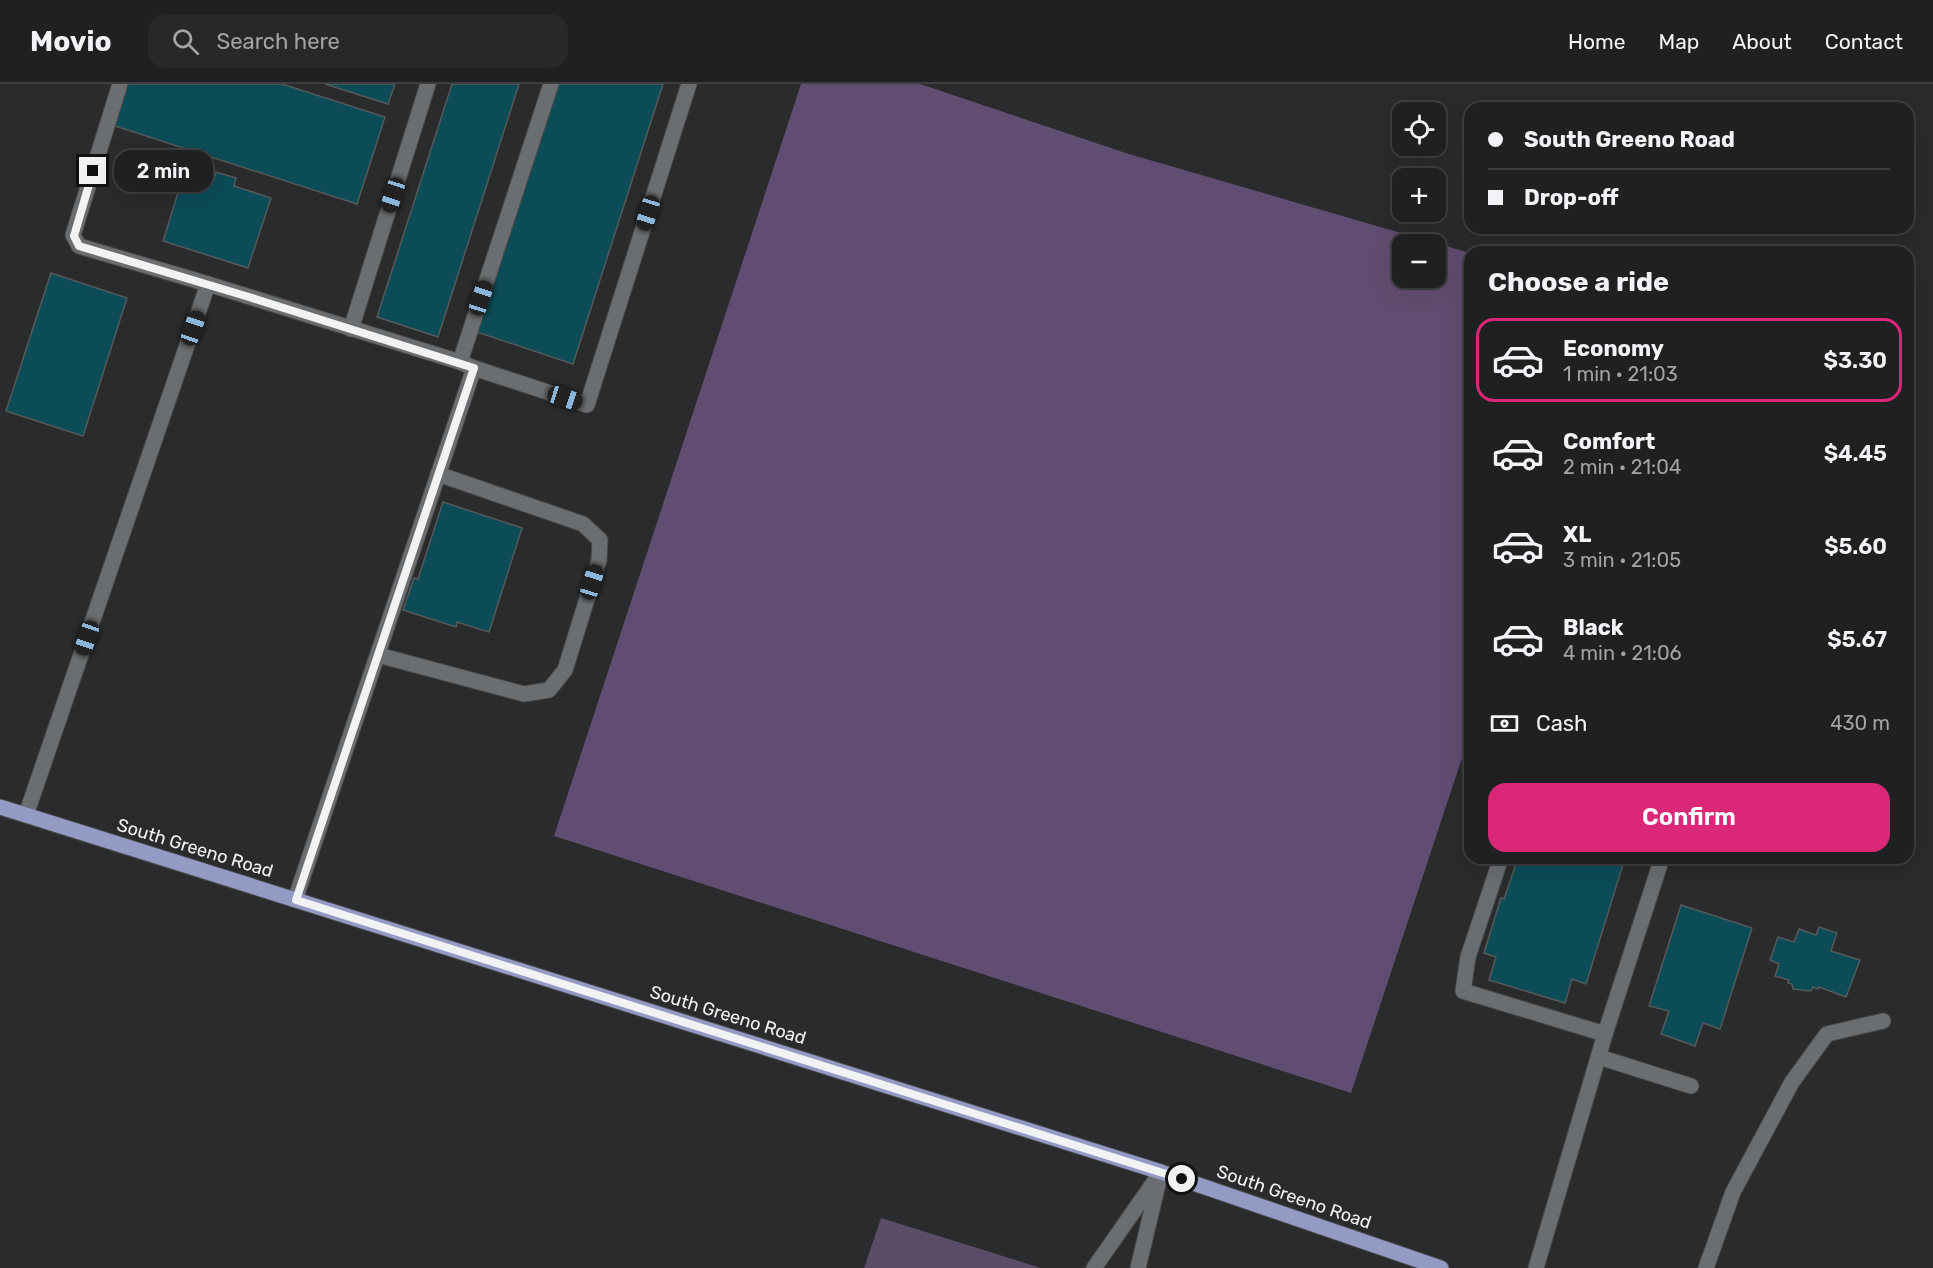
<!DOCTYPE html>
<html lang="en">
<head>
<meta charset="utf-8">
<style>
  body { margin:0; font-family:Rubik,sans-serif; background:#27282a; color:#f1f3f6; height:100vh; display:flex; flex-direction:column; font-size:22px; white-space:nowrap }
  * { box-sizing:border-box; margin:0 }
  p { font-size:20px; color:#a1a3a5 }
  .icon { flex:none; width:33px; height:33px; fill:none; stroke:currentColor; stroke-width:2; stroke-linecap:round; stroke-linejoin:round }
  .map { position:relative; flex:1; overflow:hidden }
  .drawer { position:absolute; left:1464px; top:162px; width:450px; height:618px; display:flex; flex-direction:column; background:#1f2022; border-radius:18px; box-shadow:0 6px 24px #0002,0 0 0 2px #3c3e40 }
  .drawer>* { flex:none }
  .hud { position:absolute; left:1464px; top:18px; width:450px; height:132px; border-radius:18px; box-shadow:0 6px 24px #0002,0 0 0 2px #3c3e40; display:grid; align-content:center; height:132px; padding:0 24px; background:#1f2022 }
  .fabs { position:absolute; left:1392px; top:18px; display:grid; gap:12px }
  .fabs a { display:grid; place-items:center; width:54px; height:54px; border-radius:12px; background:#1f2022; box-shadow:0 6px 24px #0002,0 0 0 2px #3c3e40; font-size:30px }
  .end { position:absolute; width:27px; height:27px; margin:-14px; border:8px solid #f0f2f4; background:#111; box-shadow:0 0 0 3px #111 }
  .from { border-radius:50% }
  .bubble { position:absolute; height:42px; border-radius:18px; background:#1f2022; box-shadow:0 6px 24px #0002,0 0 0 2px #3c3e40; font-size:20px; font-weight:600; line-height:42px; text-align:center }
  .car { position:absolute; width:18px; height:36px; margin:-18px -9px; border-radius:8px; box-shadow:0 0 4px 2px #0007; background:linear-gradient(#222 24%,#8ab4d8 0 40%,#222 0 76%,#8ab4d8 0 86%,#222 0) }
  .hud b { display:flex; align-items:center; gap:21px; height:57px; font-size:22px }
  .hud b+b { border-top:2px solid #3c3e40 }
  .hud i { width:15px; height:15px; background:#f1f3f6 }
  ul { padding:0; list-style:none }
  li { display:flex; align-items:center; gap:18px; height:84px; margin:0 12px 9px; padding:0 12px; border:3px solid transparent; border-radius:18px }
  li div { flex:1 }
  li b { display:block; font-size:22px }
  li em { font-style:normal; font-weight:600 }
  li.current { border-color:#db2777 }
  li>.icon { width:54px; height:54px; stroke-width:1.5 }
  h2 { padding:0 24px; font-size:27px; line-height:72px }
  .pay { display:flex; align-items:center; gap:15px; height:66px; padding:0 24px; font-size:22px }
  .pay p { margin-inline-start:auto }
  .cta { display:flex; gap:12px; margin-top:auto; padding:12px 24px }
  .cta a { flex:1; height:69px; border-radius:18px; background:#db2777; color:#fff; font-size:24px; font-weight:600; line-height:69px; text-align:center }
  header { display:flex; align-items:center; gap:36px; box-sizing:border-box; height:84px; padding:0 30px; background:#1f2022; border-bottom:2px solid #3c3e40 }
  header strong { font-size:28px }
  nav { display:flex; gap:33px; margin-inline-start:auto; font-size:21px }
  .search { width:420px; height:54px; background:#27282a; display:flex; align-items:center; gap:15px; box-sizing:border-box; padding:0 21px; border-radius:18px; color:#a1a3a5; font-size:22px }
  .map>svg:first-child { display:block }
  .green { fill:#5b4d67 }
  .forest { fill:#614d71; fill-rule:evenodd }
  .building { fill:#0b4c57; stroke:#55595a; stroke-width:1.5 }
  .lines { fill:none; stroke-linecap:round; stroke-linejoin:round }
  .lane-casing { stroke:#47494b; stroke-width:17 }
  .primary-casing { stroke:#47494b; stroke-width:17 }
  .lane { stroke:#6b6e70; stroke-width:15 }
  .primary { stroke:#939ac4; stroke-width:15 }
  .route { stroke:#f0f2f4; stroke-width:8 }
  .labels { text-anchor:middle; stroke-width:4.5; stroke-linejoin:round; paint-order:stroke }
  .street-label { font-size:18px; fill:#f0f2f4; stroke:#292b2d }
</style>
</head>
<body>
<header>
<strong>Movio</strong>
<div class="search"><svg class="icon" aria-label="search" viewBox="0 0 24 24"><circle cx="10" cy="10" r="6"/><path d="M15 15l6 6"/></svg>Search here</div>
<nav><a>Home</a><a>Map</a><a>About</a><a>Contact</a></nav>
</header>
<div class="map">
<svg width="1933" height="1184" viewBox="0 0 1933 1184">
  <rect width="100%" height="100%" fill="#292b2d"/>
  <!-- green -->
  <polygon class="green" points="881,1134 1041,1184 864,1184"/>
  <!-- forest -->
  <path class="forest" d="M801,0H920L1129,70L1470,169V650L1351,1009L554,752ZM1402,160H1436V194H1402Z"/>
  <!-- building -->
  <g class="building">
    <polygon points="125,0 282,0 385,33 357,120 112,41"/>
    <polygon points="325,0 395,0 388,20"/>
    <polygon points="452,0 519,0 438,253 377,233"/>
    <polygon points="557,0 663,0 573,280 477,248"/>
    <polygon points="185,86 214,96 216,88 236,94 234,102 271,114 248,184 163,157"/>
    <polygon points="51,189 127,214 83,352 6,327"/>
    <polygon points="443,418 522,444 489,548 457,538 456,543 403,526 414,494 418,495"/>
    <polygon points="1518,774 1625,774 1586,900 1572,895 1565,919 1489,896 1496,873 1484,869 1501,814 1504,815"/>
    <polygon points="1681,821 1752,844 1720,945 1703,939 1695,962 1661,950 1669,927 1649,922"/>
    <polygon points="1819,843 1837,849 1831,867 1860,876 1846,913 1819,903 1818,905 1813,903 1811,907 1793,905 1792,900 1788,899 1789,896 1775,892 1779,880 1770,876 1778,853 1794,858 1799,845 1816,851"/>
  </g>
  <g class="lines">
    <defs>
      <g id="lane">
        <polyline points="120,0 73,151 79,162 208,200"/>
        <polyline points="351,245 428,0"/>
        <polyline points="460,278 551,0"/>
        <polyline points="474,284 587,321 689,0"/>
        <polyline points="378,571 524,610 549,606 565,586 599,476 600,456 583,440 438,390"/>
        <polyline points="26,731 208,200 460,278 474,284 295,816"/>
        <polyline points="1501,774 1468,873 1463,907 1605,950"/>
        <polyline points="1599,973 1691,1002"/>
        <polyline points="1094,1184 1161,1088"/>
        <polyline points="1138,1184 1159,1096"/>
        <polyline points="1536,1184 1605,950 1662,774"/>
        <polyline points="1706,1184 1733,1108 1792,998 1827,950 1883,937"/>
      </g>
      <polyline id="primary" points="0,723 1161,1088 1441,1184"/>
    </defs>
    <!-- lane casing -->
    <use href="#lane" class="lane-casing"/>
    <!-- primary casing -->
    <use href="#primary" class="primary-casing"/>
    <!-- lane -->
    <use href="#lane" class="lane"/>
    <!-- primary -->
    <use href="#primary" class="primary"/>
  </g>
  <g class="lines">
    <!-- route -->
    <polyline class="route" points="93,87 74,152 79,162 249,213 474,284 296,816 1182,1095"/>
  </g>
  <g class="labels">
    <!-- street labels -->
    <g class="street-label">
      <text transform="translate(195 764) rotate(17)" y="6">South Greeno Road</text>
      <text transform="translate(728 931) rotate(17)" y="6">South Greeno Road</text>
      <text transform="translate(1294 1113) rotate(19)" y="6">South Greeno Road</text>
    </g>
  </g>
</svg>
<div class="fabs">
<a><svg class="icon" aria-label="locate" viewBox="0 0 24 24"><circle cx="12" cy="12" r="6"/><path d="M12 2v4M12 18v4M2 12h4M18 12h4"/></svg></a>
<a>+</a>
<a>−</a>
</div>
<i class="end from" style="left:1182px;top:1095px"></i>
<i class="end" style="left:93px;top:87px"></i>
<div class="bubble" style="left:114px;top:66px;width:99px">2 min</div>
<i class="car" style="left:393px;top:111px;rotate:198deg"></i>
<i class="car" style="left:648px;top:129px;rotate:197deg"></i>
<i class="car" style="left:481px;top:214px;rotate:18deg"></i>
<i class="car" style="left:193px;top:244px;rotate:19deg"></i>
<i class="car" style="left:565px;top:314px;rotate:108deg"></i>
<i class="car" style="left:592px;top:498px;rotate:17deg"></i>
<i class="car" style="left:87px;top:554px;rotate:199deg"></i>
<div class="hud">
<b><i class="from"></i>South Greeno Road</b>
<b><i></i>Drop-off</b>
</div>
<section class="drawer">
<h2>Choose a ride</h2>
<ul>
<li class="current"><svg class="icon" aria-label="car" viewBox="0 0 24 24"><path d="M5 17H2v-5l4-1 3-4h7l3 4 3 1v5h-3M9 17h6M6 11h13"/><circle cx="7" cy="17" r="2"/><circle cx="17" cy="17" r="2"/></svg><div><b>Economy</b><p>1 min · 21:03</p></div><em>$3.30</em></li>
<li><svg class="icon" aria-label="car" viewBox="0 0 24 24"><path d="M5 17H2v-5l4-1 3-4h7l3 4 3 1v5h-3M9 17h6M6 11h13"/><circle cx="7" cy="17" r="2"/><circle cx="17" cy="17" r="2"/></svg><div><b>Comfort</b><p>2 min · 21:04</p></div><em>$4.45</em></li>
<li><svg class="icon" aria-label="car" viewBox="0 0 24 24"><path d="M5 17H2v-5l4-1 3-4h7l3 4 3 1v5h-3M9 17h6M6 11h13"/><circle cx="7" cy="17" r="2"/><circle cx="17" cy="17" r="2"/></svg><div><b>XL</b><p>3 min · 21:05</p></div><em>$5.60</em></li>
<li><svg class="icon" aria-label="car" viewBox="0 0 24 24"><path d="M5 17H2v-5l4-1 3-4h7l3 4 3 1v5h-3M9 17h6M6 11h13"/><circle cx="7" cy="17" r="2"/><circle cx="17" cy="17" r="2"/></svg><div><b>Black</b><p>4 min · 21:06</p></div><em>$5.67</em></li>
</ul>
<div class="pay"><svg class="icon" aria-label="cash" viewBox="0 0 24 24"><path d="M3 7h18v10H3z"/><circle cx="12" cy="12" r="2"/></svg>Cash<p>430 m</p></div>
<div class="cta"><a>Confirm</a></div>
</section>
</div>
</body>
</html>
